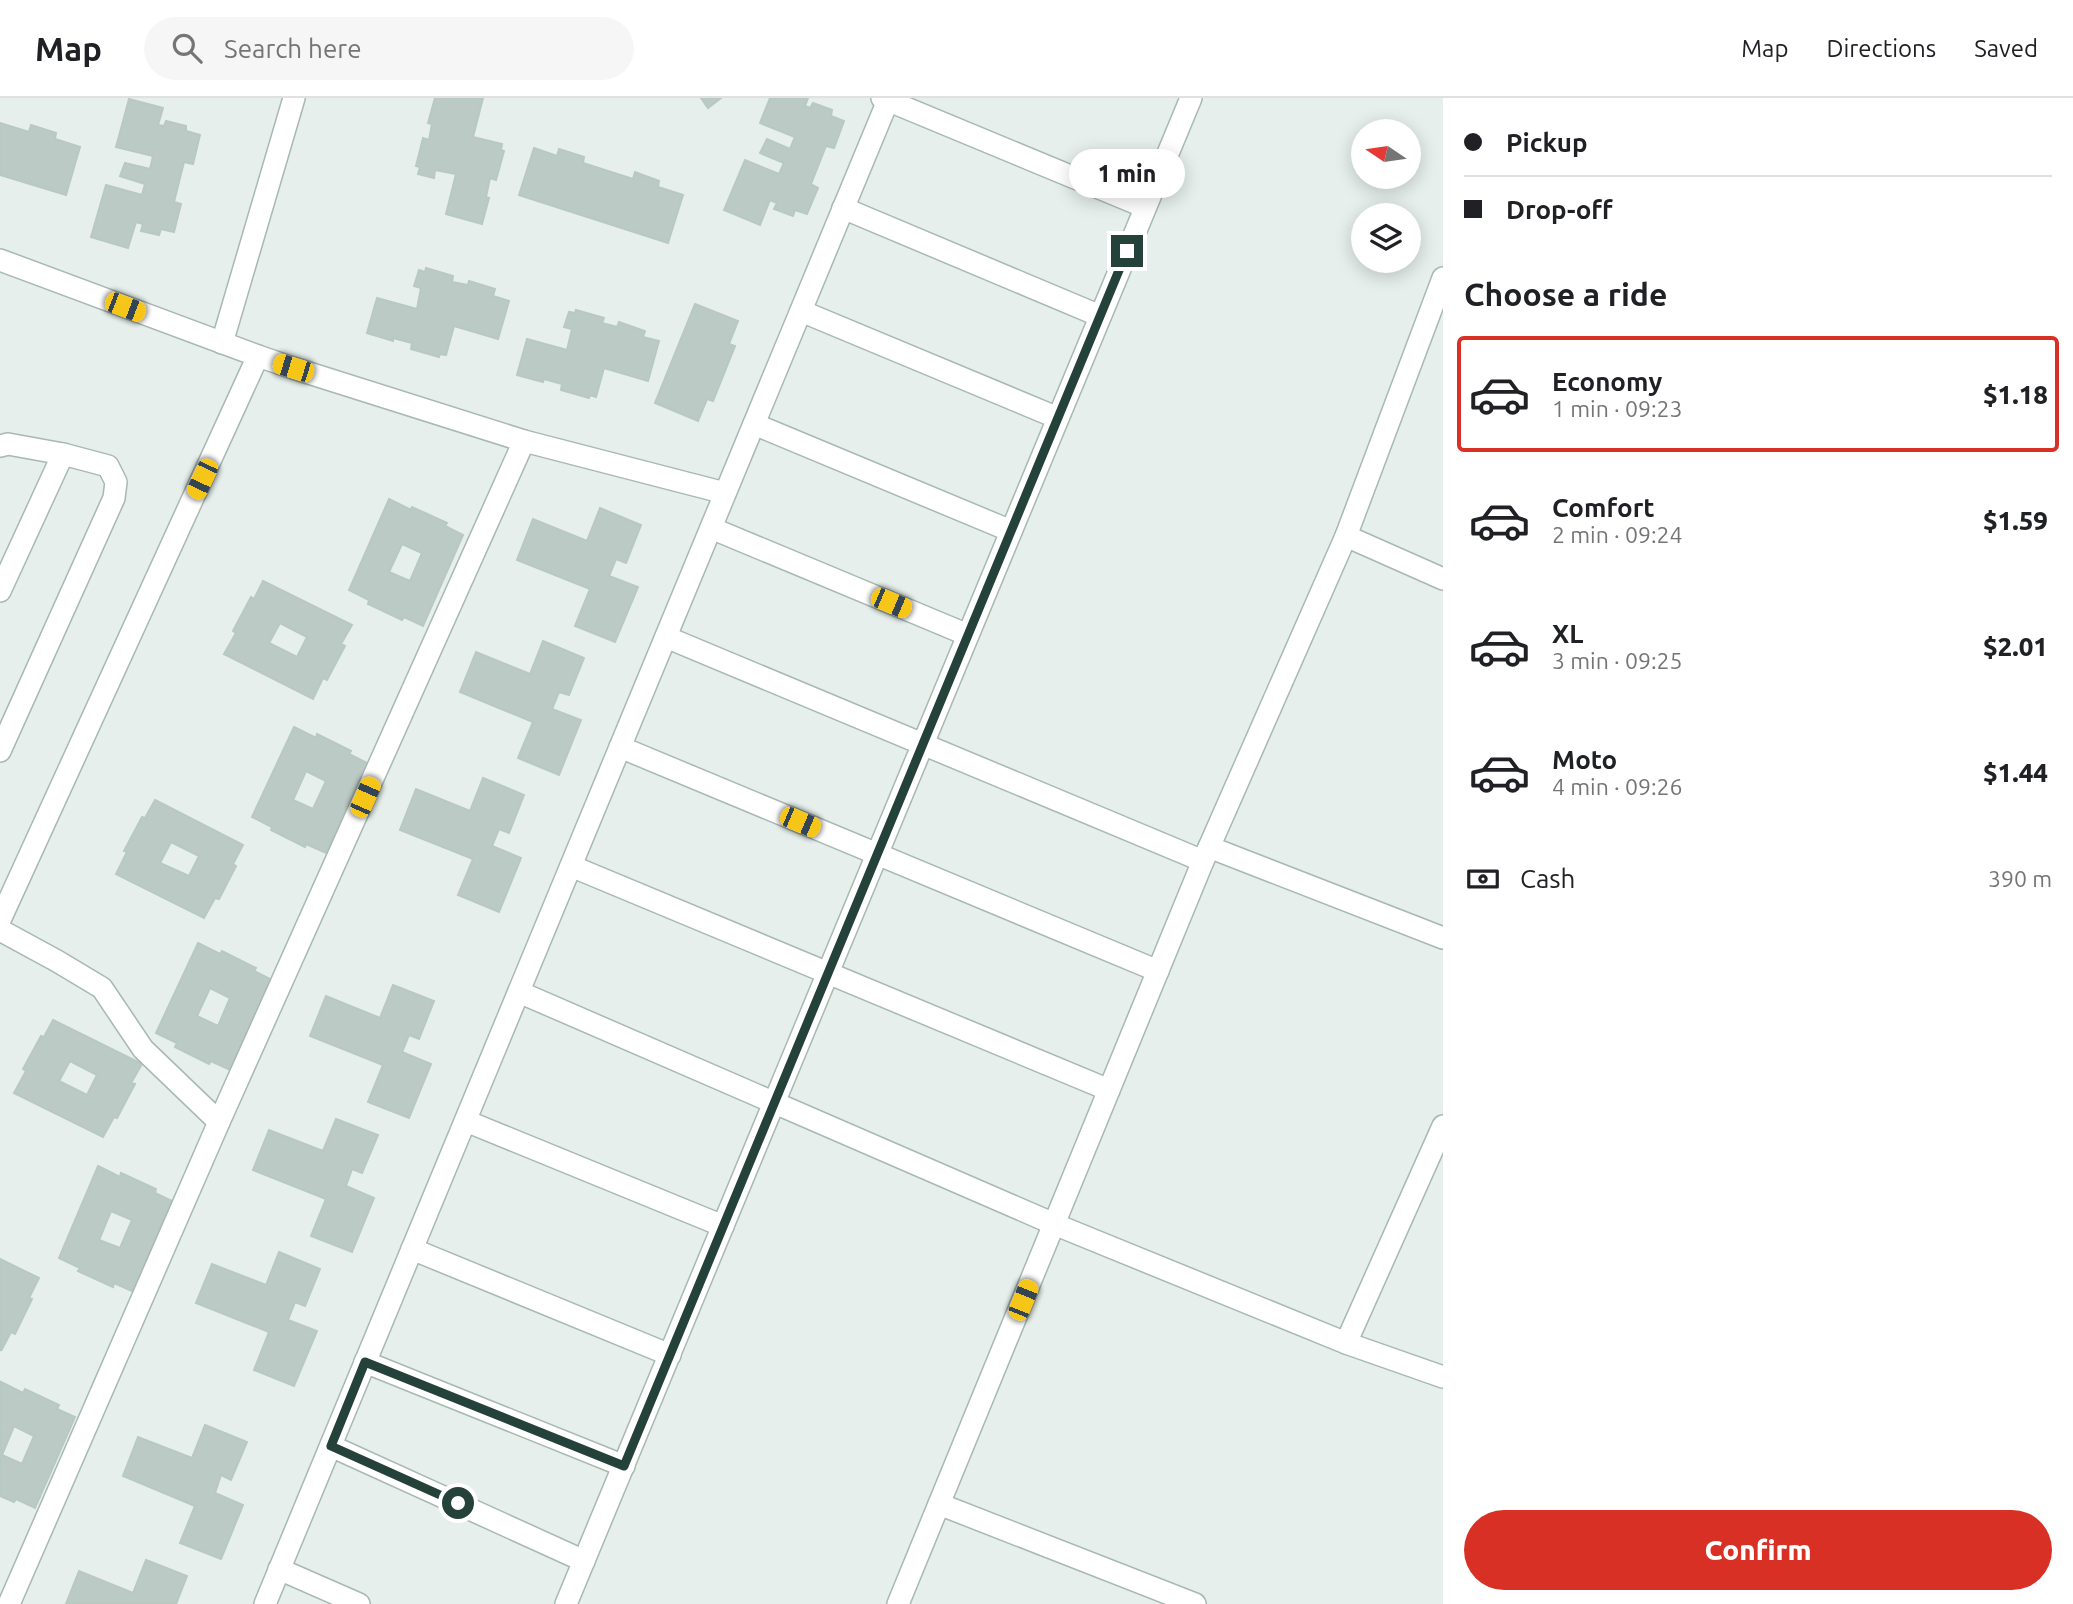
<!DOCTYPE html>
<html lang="en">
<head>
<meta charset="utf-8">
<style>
  body { margin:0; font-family:Ubuntu,sans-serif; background:#f6f6f6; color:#202124; height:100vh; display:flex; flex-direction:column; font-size:26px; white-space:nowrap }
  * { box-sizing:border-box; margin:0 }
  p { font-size:23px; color:#757577 }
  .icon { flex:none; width:38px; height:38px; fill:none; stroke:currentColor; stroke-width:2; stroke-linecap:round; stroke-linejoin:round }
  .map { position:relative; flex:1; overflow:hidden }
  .details { display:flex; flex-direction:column; background:#fff; width:630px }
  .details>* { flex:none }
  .guide { display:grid; align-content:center; height:154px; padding:0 21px; background:#fff }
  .needle { width:46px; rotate:283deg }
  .fabs { position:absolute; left:1351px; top:21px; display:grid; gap:14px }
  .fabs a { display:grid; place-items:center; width:70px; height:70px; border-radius:50%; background:#fff; box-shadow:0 4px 18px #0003; font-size:35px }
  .end { position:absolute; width:32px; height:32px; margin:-16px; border:9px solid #24423a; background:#fff; box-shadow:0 0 0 4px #fff }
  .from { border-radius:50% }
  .bubble { position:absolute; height:49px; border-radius:24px; background:#fff; box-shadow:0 4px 18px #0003; font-size:23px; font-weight:800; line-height:49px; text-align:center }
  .car { position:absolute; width:21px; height:42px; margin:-21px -10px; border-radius:9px; box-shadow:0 0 5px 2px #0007; background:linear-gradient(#f5c518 24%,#345 0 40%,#f5c518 0 76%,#345 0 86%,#f5c518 0) }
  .guide b { display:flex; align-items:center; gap:24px; height:66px; font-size:26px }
  .guide b+b { border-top:2px solid #e0e0e0 }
  .guide i { width:18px; height:18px; background:#202124 }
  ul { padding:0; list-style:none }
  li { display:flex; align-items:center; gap:21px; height:116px; margin:0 14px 10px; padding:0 7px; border:4px solid transparent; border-radius:7px }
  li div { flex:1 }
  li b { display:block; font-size:26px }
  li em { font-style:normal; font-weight:800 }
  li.current { border-color:#d93025 }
  li>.icon { width:63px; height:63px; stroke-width:1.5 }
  h2 { padding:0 21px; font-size:32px; line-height:84px }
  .pay { display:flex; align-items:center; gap:18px; height:77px; padding:0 21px; font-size:26px }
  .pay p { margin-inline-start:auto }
  .cta { display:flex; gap:14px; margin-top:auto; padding:14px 21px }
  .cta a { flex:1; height:80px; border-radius:42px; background:#d93025; color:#fff; font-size:28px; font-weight:800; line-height:80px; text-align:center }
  header { display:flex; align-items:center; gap:42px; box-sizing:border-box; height:98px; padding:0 35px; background:#fff; border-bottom:2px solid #e0e0e0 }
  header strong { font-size:33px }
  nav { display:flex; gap:38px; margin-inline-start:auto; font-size:24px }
  .search { width:490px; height:63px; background:#f6f6f6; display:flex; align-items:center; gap:18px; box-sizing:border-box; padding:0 24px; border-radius:38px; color:#757577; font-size:26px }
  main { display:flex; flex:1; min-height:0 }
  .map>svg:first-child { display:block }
  .building { fill:#bbcac4; stroke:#b8c9c2; stroke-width:2; fill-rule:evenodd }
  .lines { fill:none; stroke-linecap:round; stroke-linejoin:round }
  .minor-casing { stroke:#a8b8b2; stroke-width:24 }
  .minor { stroke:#fff; stroke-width:21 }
  .route { stroke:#24423a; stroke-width:9 }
</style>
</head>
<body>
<header>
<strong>Map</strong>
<div class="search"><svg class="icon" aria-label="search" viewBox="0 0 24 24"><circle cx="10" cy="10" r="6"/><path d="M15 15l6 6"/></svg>Search here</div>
<nav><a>Map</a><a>Directions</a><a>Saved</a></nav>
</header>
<main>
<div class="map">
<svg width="1443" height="1506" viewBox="0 0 1443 1506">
  <rect width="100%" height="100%" fill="#e6efeb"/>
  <!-- building -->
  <g class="building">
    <polygon points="435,0 483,0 473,39 502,46 501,52 504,53 496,82 490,80 486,99 489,100 482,126 446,116 456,76 435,72 434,80 418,76 420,69 416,68 423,40 429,42 432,26 428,25"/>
    <polygon points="701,0 721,0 708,10"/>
    <polygon points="770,0 808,0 805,8 810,10 813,5 832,12 831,18 844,23 834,50 826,48 811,86 818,90 807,116 795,112 793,118 774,111 777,105 770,102 760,127 724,112 745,62 779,76 784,65 760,55 767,41 790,51 795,39 760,25"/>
    <polygon points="129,1 163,10 158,27 164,28 166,23 186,28 186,33 200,37 193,66 184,64 174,104 181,106 174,134 161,131 159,137 141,133 143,126 136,124 128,150 91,139 106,87 142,97 145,86 120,78 125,65 150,71 153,58 116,49"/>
    <polygon points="0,25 29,34 31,27 56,35 55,41 80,49 66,97 0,77"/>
    <polygon points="534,50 557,58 559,51 584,59 583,65 633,81 635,74 659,83 658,89 683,97 668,145 519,97"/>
    <polygon points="426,170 453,178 452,184 468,187 469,183 495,191 493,198 509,203 498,241 454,228 446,257 440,256 439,259 411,251 412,245 393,240 393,243 367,235 377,200 417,211 421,190 414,188 419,172 425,174"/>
    <polygon points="695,206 738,223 729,246 735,248 713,303 707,301 698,323 655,305"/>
    <polygon points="576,212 604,220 602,225 617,229 619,224 645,233 643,239 659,243 648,283 604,270 596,299 590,297 589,300 561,292 562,286 544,281 543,284 517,277 527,241 567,252 572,231 564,229 569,214 575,215"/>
    <path d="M389,401L411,412L412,409L447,425L445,428L463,437L423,528L404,519L402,522L368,506L369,502L349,492ZM402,446L422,455L410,483L389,474Z"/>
    <polygon points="600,410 641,427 626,465 616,461 609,478 638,489 615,544 575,528 590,491 517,462 533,421 587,443"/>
    <path d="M263,483L352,527L341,546L345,548L327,582L323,580L313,601L224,556L236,535L233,533L251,499L254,501ZM280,525L307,539L297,559L269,545Z"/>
    <polygon points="543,543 584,560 569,597 559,594 552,611 581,622 559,677 518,660 533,624 460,594 476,554 530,576"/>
    <path d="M294,629L316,640L317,636L351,653L349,656L367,665L326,755L306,746L305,749L271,732L272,729L252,719ZM306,673L326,683L313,711L293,702Z"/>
    <polygon points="483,680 524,697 509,735 499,731 492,748 521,760 499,814 458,797 473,761 400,732 416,691 470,713"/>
    <path d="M155,702L243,747L233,766L236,768L219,801L215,800L204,820L116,776L127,754L124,753L142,719L145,720ZM171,744L199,758L189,778L160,765Z"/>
    <path d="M198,845L220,856L222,853L256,870L254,873L272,882L230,972L211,963L209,966L175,949L177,945L156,935ZM210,890L230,900L218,928L197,918Z"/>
    <polygon points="393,887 434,903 419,941 409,937 402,954 431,966 409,1020 368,1004 383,967 310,938 326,898 380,920"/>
    <path d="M53,922L142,966L131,985L135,986L117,1020L114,1019L103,1039L14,995L26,973L23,971L41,938L44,939ZM70,963L97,977L87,997L59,983Z"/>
    <polygon points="336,1021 378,1037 362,1075 352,1071 346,1088 374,1100 352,1154 311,1138 326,1101 253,1072 269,1032 323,1053"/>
    <path d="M98,1068L120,1079L121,1075L156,1091L155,1095L172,1103L134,1194L114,1185L113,1189L78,1173L80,1170L59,1160ZM111,1113L132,1122L120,1150L99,1142Z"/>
    <polygon points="279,1154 320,1171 305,1208 295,1204 288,1222 317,1233 294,1288 254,1272 269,1234 196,1205 212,1166 266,1187"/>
    <polygon points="0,1161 39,1180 29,1200 32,1201 15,1236 11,1234 1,1253"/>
    <path d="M1,1284L23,1295L25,1291L59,1307L57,1311L75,1319L35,1410L16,1401L14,1404L0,1398ZM14,1328L34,1338L22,1366L2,1357Z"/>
    <polygon points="205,1327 247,1344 231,1382 221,1377 215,1395 243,1407 221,1461 180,1445 195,1408 123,1378 138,1339 192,1360"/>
    <polygon points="146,1462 187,1478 176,1506 66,1506 79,1473 133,1495"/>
  </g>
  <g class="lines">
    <defs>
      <g id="minor">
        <polyline points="882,0 1145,109"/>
        <polyline points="843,110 1100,218"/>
        <polyline points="0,162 258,258 293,270 524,343 725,395"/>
        <polyline points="801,213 1058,320"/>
        <polyline points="222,245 294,0"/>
        <polyline points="754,326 1011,433"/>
        <polyline points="0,348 8,346 63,356 108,368 116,384 114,400 0,653"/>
        <polyline points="711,430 968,537"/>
        <polyline points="1346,438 1443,481"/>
        <polyline points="0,493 63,356"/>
        <polyline points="666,539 1203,763"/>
        <polyline points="620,649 1158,873"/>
        <polyline points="1209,749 1443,840"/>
        <polyline points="571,768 1109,992"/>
        <polyline points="0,822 258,258"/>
        <polyline points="0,832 57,863 102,890 143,951 219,1024"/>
        <polyline points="519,894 1054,1126 1346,1245 1443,1279"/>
        <polyline points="466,1023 723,1128"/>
        <polyline points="412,1151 670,1257"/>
        <polyline points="1346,1245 1443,1028"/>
        <polyline points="365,1264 624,1368"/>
        <polyline points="331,1348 584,1463"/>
        <polyline points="939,1406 1195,1506"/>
        <polyline points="279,1471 359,1506"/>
        <polyline points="9,1506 219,1024 524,343"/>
        <polyline points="265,1506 889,0"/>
        <polyline points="566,1506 1191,0"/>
        <polyline points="898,1506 1203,763 1346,438 1443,180"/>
      </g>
    </defs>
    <!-- minor casing -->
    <use href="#minor" class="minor-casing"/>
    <!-- minor -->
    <use href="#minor" class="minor"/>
  </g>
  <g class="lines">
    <!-- route -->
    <polyline class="route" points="458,1405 331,1348 365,1264 624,1368 1127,153"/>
  </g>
</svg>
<div class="fabs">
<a><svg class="needle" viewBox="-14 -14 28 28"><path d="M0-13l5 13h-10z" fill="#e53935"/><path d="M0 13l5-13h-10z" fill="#757577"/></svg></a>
<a><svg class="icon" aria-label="layers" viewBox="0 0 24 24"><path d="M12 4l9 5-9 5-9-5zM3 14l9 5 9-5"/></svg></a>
</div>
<i class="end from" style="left:458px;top:1405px"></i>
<i class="end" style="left:1127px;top:153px"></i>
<div class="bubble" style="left:1069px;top:51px;width:116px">1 min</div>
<i class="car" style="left:125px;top:209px;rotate:111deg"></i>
<i class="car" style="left:293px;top:270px;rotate:287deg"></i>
<i class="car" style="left:202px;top:381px;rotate:205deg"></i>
<i class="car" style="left:891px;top:505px;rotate:113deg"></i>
<i class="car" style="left:365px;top:699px;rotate:24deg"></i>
<i class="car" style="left:800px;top:724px;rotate:113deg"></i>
<i class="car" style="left:1023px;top:1202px;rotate:22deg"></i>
</div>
<section class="details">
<div class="guide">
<b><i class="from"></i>Pickup</b>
<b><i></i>Drop-off</b>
</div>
<h2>Choose a ride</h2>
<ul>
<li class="current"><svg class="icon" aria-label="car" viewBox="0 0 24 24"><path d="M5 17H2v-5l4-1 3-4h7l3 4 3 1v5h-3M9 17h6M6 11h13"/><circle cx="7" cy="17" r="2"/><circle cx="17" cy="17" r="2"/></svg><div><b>Economy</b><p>1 min · 09:23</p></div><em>$1.18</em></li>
<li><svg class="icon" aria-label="car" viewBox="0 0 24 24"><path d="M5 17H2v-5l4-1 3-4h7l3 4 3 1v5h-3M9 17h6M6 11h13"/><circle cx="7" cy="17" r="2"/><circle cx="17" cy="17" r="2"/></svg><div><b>Comfort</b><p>2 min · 09:24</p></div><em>$1.59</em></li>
<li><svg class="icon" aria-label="car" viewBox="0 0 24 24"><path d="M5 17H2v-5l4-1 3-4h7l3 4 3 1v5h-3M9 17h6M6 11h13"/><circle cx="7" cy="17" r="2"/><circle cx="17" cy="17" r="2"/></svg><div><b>XL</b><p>3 min · 09:25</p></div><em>$2.01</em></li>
<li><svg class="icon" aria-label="car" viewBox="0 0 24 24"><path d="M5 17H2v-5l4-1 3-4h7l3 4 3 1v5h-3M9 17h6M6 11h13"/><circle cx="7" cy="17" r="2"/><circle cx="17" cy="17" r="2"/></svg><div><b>Moto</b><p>4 min · 09:26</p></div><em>$1.44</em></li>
</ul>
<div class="pay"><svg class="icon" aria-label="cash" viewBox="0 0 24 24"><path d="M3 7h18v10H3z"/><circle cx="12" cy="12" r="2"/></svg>Cash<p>390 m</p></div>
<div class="cta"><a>Confirm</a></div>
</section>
</main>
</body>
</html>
